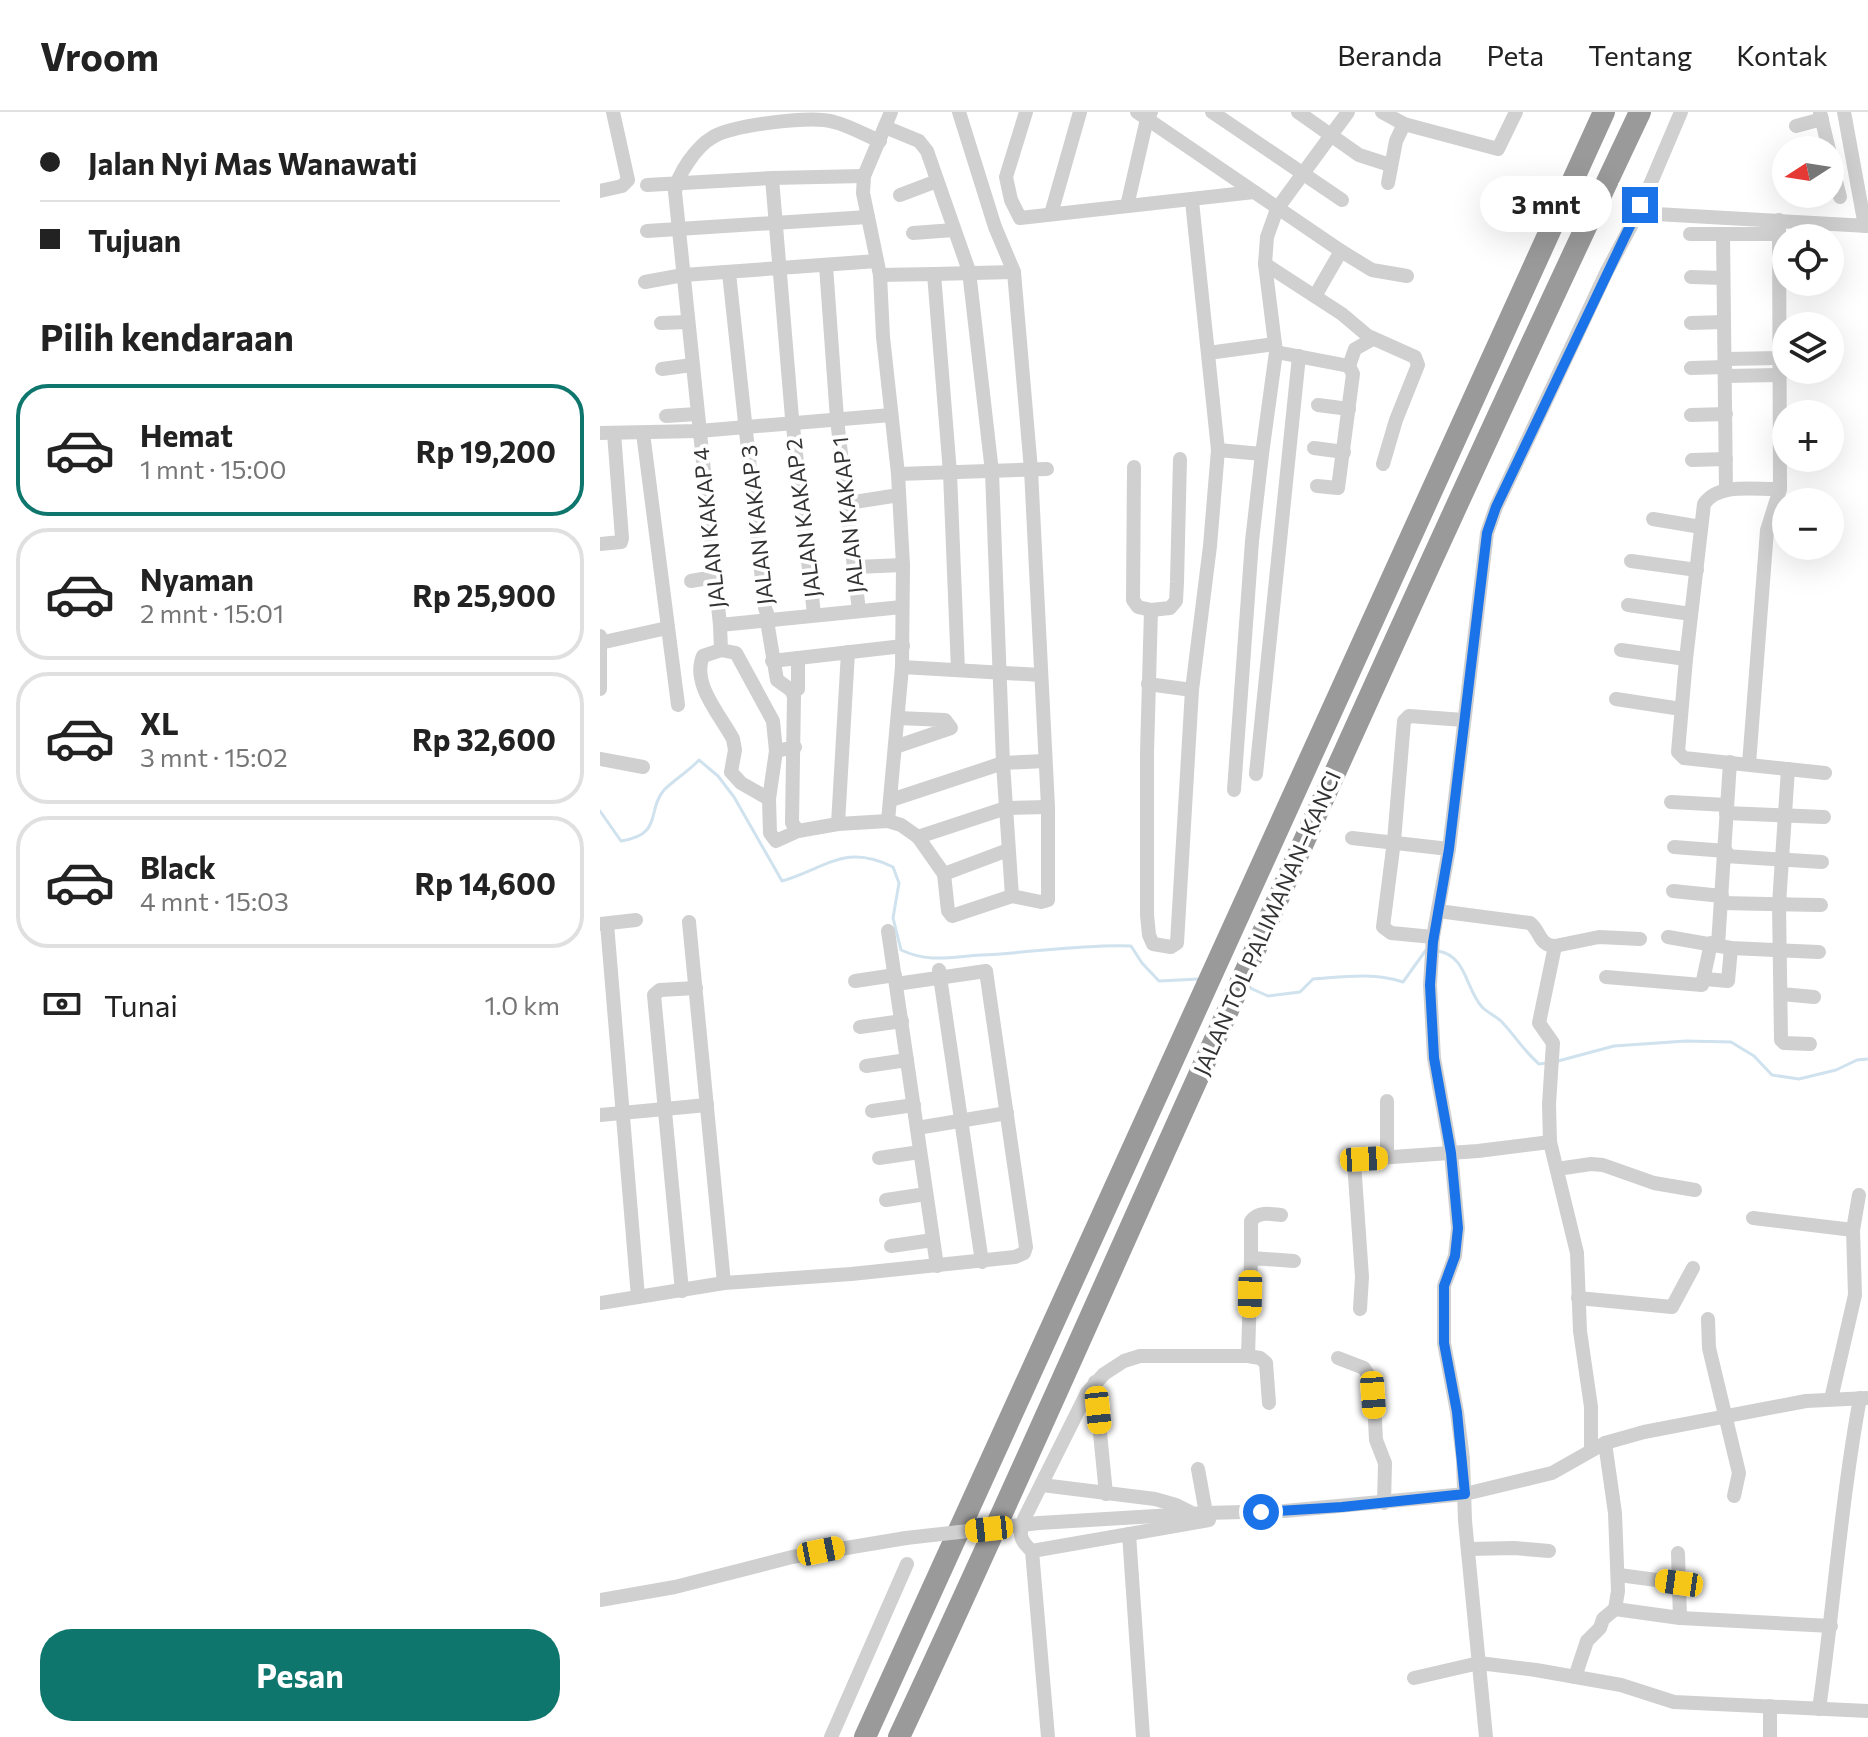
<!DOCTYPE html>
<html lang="id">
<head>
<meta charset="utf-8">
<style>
  body { margin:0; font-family:Commissioner,sans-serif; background:#f6f6f6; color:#222; height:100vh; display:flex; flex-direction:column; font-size:30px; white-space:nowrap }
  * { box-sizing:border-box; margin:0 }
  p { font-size:26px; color:#767676 }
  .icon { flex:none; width:44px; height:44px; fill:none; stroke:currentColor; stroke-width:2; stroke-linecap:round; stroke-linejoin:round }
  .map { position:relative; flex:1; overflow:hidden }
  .drawer { display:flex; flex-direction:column; background:#fff; width:600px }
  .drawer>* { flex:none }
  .banner { display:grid; align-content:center; height:176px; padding:0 40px; background:#fff }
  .needle { width:52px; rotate:258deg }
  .buttons { position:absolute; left:1172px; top:24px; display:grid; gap:16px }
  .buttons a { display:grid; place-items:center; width:72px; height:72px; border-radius:50%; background:#fff; box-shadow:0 8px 32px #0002; font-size:40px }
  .end { position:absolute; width:36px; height:36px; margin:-18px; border:10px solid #1a73e8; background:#fff; box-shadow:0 0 0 4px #fff }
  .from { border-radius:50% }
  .bubble { position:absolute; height:56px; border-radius:28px; background:#fff; box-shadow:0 8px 32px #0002; font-size:26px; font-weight:700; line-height:56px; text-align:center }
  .car { position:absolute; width:24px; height:48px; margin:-24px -12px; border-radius:10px; box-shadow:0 0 6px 2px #0007; background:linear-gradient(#f5c518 24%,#345 0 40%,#f5c518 0 76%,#345 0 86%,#f5c518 0) }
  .banner b { display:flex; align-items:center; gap:28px; height:76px; font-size:30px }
  .banner b+b { border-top:2px solid #e0e0e0 }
  .banner i { width:20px; height:20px; background:#222 }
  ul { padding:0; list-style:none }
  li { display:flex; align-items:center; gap:24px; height:132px; margin:0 16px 12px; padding:0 24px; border:4px solid #e0e0e0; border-radius:32px }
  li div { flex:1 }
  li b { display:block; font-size:30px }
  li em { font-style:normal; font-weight:700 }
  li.current { border-color:#0f766e }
  li>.icon { width:72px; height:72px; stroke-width:1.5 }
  h2 { padding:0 40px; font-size:36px; line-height:96px }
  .pay { display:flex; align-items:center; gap:20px; height:88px; padding:0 40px; font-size:30px }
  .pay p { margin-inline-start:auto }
  .button { display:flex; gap:16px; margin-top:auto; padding:16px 40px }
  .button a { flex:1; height:92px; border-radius:32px; background:#0f766e; color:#fff; font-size:32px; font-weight:700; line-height:92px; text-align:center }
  header { display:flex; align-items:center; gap:48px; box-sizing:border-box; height:112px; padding:0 40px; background:#fff; border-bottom:2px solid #e0e0e0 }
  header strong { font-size:38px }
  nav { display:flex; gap:44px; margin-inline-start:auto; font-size:28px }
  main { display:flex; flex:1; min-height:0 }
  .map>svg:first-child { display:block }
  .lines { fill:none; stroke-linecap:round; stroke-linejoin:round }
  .stream { stroke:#cfe2ee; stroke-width:3 }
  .minor { stroke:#d0d0d0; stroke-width:14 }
  .highway { stroke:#9a9a9a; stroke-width:22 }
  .minor-bridge { stroke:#d0d0d0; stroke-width:14 }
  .route { stroke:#1a73e8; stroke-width:10 }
  .labels { text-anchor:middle; stroke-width:8; stroke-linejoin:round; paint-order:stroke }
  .street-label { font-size:22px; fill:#333; stroke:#fff }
</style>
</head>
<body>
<header>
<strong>Vroom</strong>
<nav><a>Beranda</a><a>Peta</a><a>Tentang</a><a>Kontak</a></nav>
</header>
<main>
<section class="drawer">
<div class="banner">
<b><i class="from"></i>Jalan Nyi Mas Wanawati</b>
<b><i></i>Tujuan</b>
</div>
<h2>Pilih kendaraan</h2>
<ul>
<li class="current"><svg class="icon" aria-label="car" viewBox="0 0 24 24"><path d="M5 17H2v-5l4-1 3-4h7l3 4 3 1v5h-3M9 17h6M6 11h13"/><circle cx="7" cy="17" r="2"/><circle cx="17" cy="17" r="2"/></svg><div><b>Hemat</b><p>1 mnt · 15:00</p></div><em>Rp 19,200</em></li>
<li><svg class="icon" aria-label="car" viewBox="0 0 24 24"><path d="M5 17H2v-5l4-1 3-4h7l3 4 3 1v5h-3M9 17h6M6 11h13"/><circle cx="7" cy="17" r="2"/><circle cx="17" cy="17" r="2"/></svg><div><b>Nyaman</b><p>2 mnt · 15:01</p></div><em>Rp 25,900</em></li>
<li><svg class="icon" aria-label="car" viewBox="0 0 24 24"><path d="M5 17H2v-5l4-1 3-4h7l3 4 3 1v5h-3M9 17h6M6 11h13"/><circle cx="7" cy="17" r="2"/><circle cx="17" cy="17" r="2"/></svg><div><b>XL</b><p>3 mnt · 15:02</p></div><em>Rp 32,600</em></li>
<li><svg class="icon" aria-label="car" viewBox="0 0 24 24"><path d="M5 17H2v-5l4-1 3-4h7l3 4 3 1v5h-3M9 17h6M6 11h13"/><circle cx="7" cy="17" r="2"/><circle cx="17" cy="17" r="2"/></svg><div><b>Black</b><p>4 mnt · 15:03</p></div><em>Rp 14,600</em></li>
</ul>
<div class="pay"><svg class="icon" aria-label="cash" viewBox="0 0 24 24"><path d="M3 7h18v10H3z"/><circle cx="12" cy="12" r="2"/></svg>Tunai<p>1.0 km</p></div>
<div class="button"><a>Pesan</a></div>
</section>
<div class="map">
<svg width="1268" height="1625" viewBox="0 0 1268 1625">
  <rect width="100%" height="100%" fill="#fff"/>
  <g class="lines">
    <!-- stream -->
    <g class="stream">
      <path d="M0,699L21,729C64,722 46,699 64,678C75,667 89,659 99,648L118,664L134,685L182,769C226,756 245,731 293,755L299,771L293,806L301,838C329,851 350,845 381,843C430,841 481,832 531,834L542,851L559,869L599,867"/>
      <path d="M838,839C867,844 865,876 882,895C888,901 896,904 902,910C916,925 923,938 939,952L947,951"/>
      <path d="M650,876L668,884L700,880L713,867C743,865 773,860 803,870L826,838"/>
      <polyline points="958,949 1014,934 1086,929 1131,930 1154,944 1172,963 1199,967 1236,958 1257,948 1268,947"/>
    </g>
    <!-- minor -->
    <g class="minor">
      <polyline points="426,0 406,65 411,88 420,106 654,80"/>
      <polyline points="537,0 741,139 772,158 807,164"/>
      <polyline points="612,0 742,88"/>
      <polyline points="698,0 759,43 790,53"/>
      <polyline points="782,0 804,12 898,37 916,0"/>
      <polyline points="1220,0 1229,38"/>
      <polyline points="1244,0 1265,114"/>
      <polyline points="1196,14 1222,7"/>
      <polyline points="285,15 319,29 327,39 369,159 392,360 403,651 412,784"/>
      <polyline points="1231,50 1240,85"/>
      <polyline points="172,66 192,306 214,502"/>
      <polyline points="788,71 796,29 804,12"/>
      <polyline points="47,73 172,66 264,64"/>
      <polyline points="0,79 22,74 28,68 13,0"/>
      <polyline points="300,83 337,69"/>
      <polyline points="527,94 547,7 551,0"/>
      <polyline points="1038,101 1268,114"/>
      <polyline points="451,102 480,0"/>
      <polyline points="47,119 268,105"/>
      <polyline points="313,121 354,118"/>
      <polyline points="1090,122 1123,122"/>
      <polyline points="665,152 742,202 768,224 815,245 818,253 796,308 783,352"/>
      <polyline points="226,154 237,307 259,499"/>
      <polyline points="129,161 165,496 170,509 168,515 177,568 191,578 194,584 192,711 198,719"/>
      <polyline points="334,162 414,160"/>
      <polyline points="280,163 334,162 350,361 358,558"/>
      <polyline points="1091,165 1123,166"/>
      <polyline points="45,170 83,163 277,149"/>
      <polyline points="715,184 741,139"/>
      <polyline points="61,211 88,210"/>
      <polyline points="1091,211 1124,210"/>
      <polyline points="676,240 749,254"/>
      <polyline points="608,241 675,232"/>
      <polyline points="1125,247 1180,246"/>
      <polyline points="1091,256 1125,255"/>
      <polyline points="62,257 92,253"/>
      <polyline points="1125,264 1180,263"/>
      <polyline points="718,293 749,297"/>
      <polyline points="1091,303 1126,302"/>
      <polyline points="66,304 97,302"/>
      <polyline points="0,321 99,319 291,303"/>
      <polyline points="43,321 78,593"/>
      <polyline points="714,336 744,340"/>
      <polyline points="618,338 662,342 676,240 665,152 667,125 677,97 748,0"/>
      <polyline points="1092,348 1126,347"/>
      <polyline points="534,355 533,488 538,495 551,498 570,496 576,489 577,470 580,347"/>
      <polyline points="298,362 447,357"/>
      <polyline points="717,374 738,376 753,262 749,254 755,237 773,227"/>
      <path d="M1180,377C1156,378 1119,370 1104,392L1086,547L1078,640L1084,646L1225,661"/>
      <polyline points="1126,378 1123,122 1178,122"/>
      <polyline points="248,391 299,383"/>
      <polyline points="1053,407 1101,415"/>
      <polyline points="0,432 21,430 22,426 14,321"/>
      <polyline points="1031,449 1097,458"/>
      <polyline points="256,455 303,453"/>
      <polyline points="91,469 114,465"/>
      <polyline points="1028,493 1091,502"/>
      <polyline points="551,498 547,641 547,803 549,823 553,832 571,835 577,831 592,578 610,434 618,338 592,89"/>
      <polyline points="120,513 302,495"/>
      <polyline points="0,531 67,516"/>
      <polyline points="121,538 136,541 173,609 176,639"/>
      <polyline points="1021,538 1086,547"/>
      <polyline points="172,549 303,534"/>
      <polyline points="302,555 441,563"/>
      <polyline points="548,572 592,578"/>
      <polyline points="0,577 0,524"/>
      <polyline points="193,580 198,577 198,546"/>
      <polyline points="1016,587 1081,597"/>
      <path d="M195,635L176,639L169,687L141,671L131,660L135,638L133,627C121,604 91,572 103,544L121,538L120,513L75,80C77,62 97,34 113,25C133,13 212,3 234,10C250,14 265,23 280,29"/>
      <polyline points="295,635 351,616 345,608 298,606"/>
      <polyline points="0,647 43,655"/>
      <polyline points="1149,652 1167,418 1180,377 1179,108"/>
      <polyline points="1188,657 1179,792 1181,928 1184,931 1210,932"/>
      <polyline points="656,662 699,244"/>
      <polyline points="634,678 652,429 662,342"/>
      <polyline points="169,687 170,721 176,729 198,719 238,712 288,709 301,713 318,725 344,762 348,799 352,804 412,784 441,790 448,788 448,695 431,358 414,160 395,115 359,0"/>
      <polyline points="291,688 403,651 445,649"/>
      <polyline points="1071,690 1127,693"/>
      <polyline points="1126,701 1224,705"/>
      <polyline points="288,709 302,555 303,453 298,362 283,225 280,163 263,81 264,64 291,0"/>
      <polyline points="238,712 248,540"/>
      <polyline points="318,725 406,696 448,695"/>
      <polyline points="752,726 849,737"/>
      <polyline points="1074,735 1126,739"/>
      <polyline points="1125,744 1222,750"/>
      <polyline points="344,762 408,738"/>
      <polyline points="1073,779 1122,784"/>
      <polyline points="1121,791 1221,793"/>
      <path d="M838,799L930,811C940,818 939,834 955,834L939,911L953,931L949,992L950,1030L977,1141L980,1219L991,1295V1338"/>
      <polyline points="0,812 36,808"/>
      <polyline points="288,819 337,1154"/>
      <polyline points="833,825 791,821 783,815 794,729 804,609 809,604 864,608"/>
      <polyline points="1068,825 1131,836 1219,840"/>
      <polyline points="1118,833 1130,650"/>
      <polyline points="955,834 999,825 1040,827"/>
      <polyline points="339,858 382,1150"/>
      <polyline points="1006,865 1102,873 1111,831"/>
      <polyline points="1105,867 1128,869 1131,836"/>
      <polyline points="255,869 295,863"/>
      <polyline points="1181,882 1214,885"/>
      <polyline points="260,915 302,909"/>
      <polyline points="266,954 307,948"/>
      <polyline points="787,989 787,1045"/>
      <polyline points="272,999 314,993"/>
      <polyline points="0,1003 107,993"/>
      <polyline points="317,1016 407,1001"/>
      <polyline points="279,1046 320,1040"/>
      <polyline points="957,1057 991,1052 1003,1053 1054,1071 1095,1078"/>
      <polyline points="286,1088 326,1082"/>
      <polyline points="1153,1106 1253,1118"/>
      <polyline points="291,1134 333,1128"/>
      <path d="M651,1146V1109C658,1099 670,1102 681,1103"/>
      <polyline points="124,1171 251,1162 415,1145 424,1141 426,1135 386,859 296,872"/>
      <polyline points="82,1179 54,883 60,878 96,876"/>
      <polyline points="38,1185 124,1171 89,810"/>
      <polyline points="978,1186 1072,1195 1093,1156"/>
      <polyline points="0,1191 38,1185 7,812"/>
      <polyline points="760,1197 762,1165 754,1050 764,1047 878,1039 950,1030"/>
      <polyline points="1108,1207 1109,1236 1139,1361 1134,1384"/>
      <polyline points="648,1244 651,1146 694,1149"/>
      <polyline points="738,1246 764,1256 773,1271 776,1328 785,1351 784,1391"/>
      <polyline points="495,1270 506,1382"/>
      <polyline points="1231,1287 1255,1183 1253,1118 1259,1083"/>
      <polyline points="598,1357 606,1401"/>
      <polyline points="442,1373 555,1387 576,1393 590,1400"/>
      <polyline points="439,1411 606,1401 685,1399 865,1382 952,1361 1005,1331 1044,1320 1206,1289 1268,1286"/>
      <polyline points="529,1422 543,1625"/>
      <polyline points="869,1437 914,1436 949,1439"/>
      <polyline points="432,1439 609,1408"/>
      <polyline points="1078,1441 1080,1506"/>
      <polyline points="1019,1463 1079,1471"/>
      <polyline points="0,1488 75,1475 192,1445 306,1426"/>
      <polyline points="1015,1497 1080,1506 1231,1514"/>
      <polyline points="975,1565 987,1529 1000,1516 1003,1507 1015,1497 1018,1479 1015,1401 1005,1331"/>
      <polyline points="814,1566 879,1551 936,1558 1021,1573 1074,1590 1268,1599"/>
      <path d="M1219,1597C1234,1493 1241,1389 1260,1286"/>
      <polyline points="231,1625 307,1452"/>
      <path d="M448,1625L432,1439C419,1428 419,1422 424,1407L487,1281L504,1262L524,1249L540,1244H648L660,1246L666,1251L669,1291"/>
      <polyline points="886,1625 865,1409 863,1347 857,1300 844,1231 844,1174 855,1144 858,1116 851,1041 834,946 830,873 833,825 849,737 887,421 896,395 1007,159 1038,101 1081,0"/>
      <polyline points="1170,1625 1170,1594"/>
    </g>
    <!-- highway -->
    <g class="highway">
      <polyline points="265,1625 1004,0"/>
      <path d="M299,1625C402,1406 499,1184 599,963C743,641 889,319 1040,0"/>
    </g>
    <!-- minor-bridge -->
    <polyline class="minor-bridge" points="306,1426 439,1411"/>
  </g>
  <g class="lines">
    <!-- route -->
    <polyline class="route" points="661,1400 742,1395 865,1382 857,1300 844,1231 844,1174 855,1144 858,1116 851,1041 834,946 830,873 833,830 849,737 887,421 896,395 1040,93"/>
  </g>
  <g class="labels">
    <!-- street labels -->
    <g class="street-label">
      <text transform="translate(248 403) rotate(-96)" y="8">JALAN KAKAP 1</text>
      <text transform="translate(203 406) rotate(-97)" y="8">JALAN KAKAP 2</text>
      <text transform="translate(157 413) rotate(-96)" y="8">JALAN KAKAP 3</text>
      <text transform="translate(109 416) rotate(-96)" y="8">JALAN KAKAP 4</text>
      <text transform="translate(667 811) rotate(-66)" y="8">JALAN TOL PALIMANAN–KANCI</text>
    </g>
  </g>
</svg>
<div class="buttons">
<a><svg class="needle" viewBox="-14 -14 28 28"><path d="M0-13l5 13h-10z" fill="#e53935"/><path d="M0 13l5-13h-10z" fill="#767676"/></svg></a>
<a><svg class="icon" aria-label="locate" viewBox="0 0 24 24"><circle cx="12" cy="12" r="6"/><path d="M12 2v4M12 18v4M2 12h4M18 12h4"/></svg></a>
<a><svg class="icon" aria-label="layers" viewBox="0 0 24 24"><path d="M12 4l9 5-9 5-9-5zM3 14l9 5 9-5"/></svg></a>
<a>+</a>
<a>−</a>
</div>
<i class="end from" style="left:661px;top:1400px"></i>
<i class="end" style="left:1040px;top:93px"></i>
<div class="bubble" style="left:880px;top:64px;width:132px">3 mnt</div>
<i class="car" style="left:764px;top:1047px;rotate:87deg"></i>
<i class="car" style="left:650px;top:1182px;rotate:181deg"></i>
<i class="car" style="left:773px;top:1283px;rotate:176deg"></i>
<i class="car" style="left:498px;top:1298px;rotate:174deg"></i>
<i class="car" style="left:389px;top:1417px;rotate:264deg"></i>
<i class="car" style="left:221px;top:1439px;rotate:79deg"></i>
<i class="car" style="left:1079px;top:1471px;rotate:278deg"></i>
</div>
</main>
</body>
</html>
